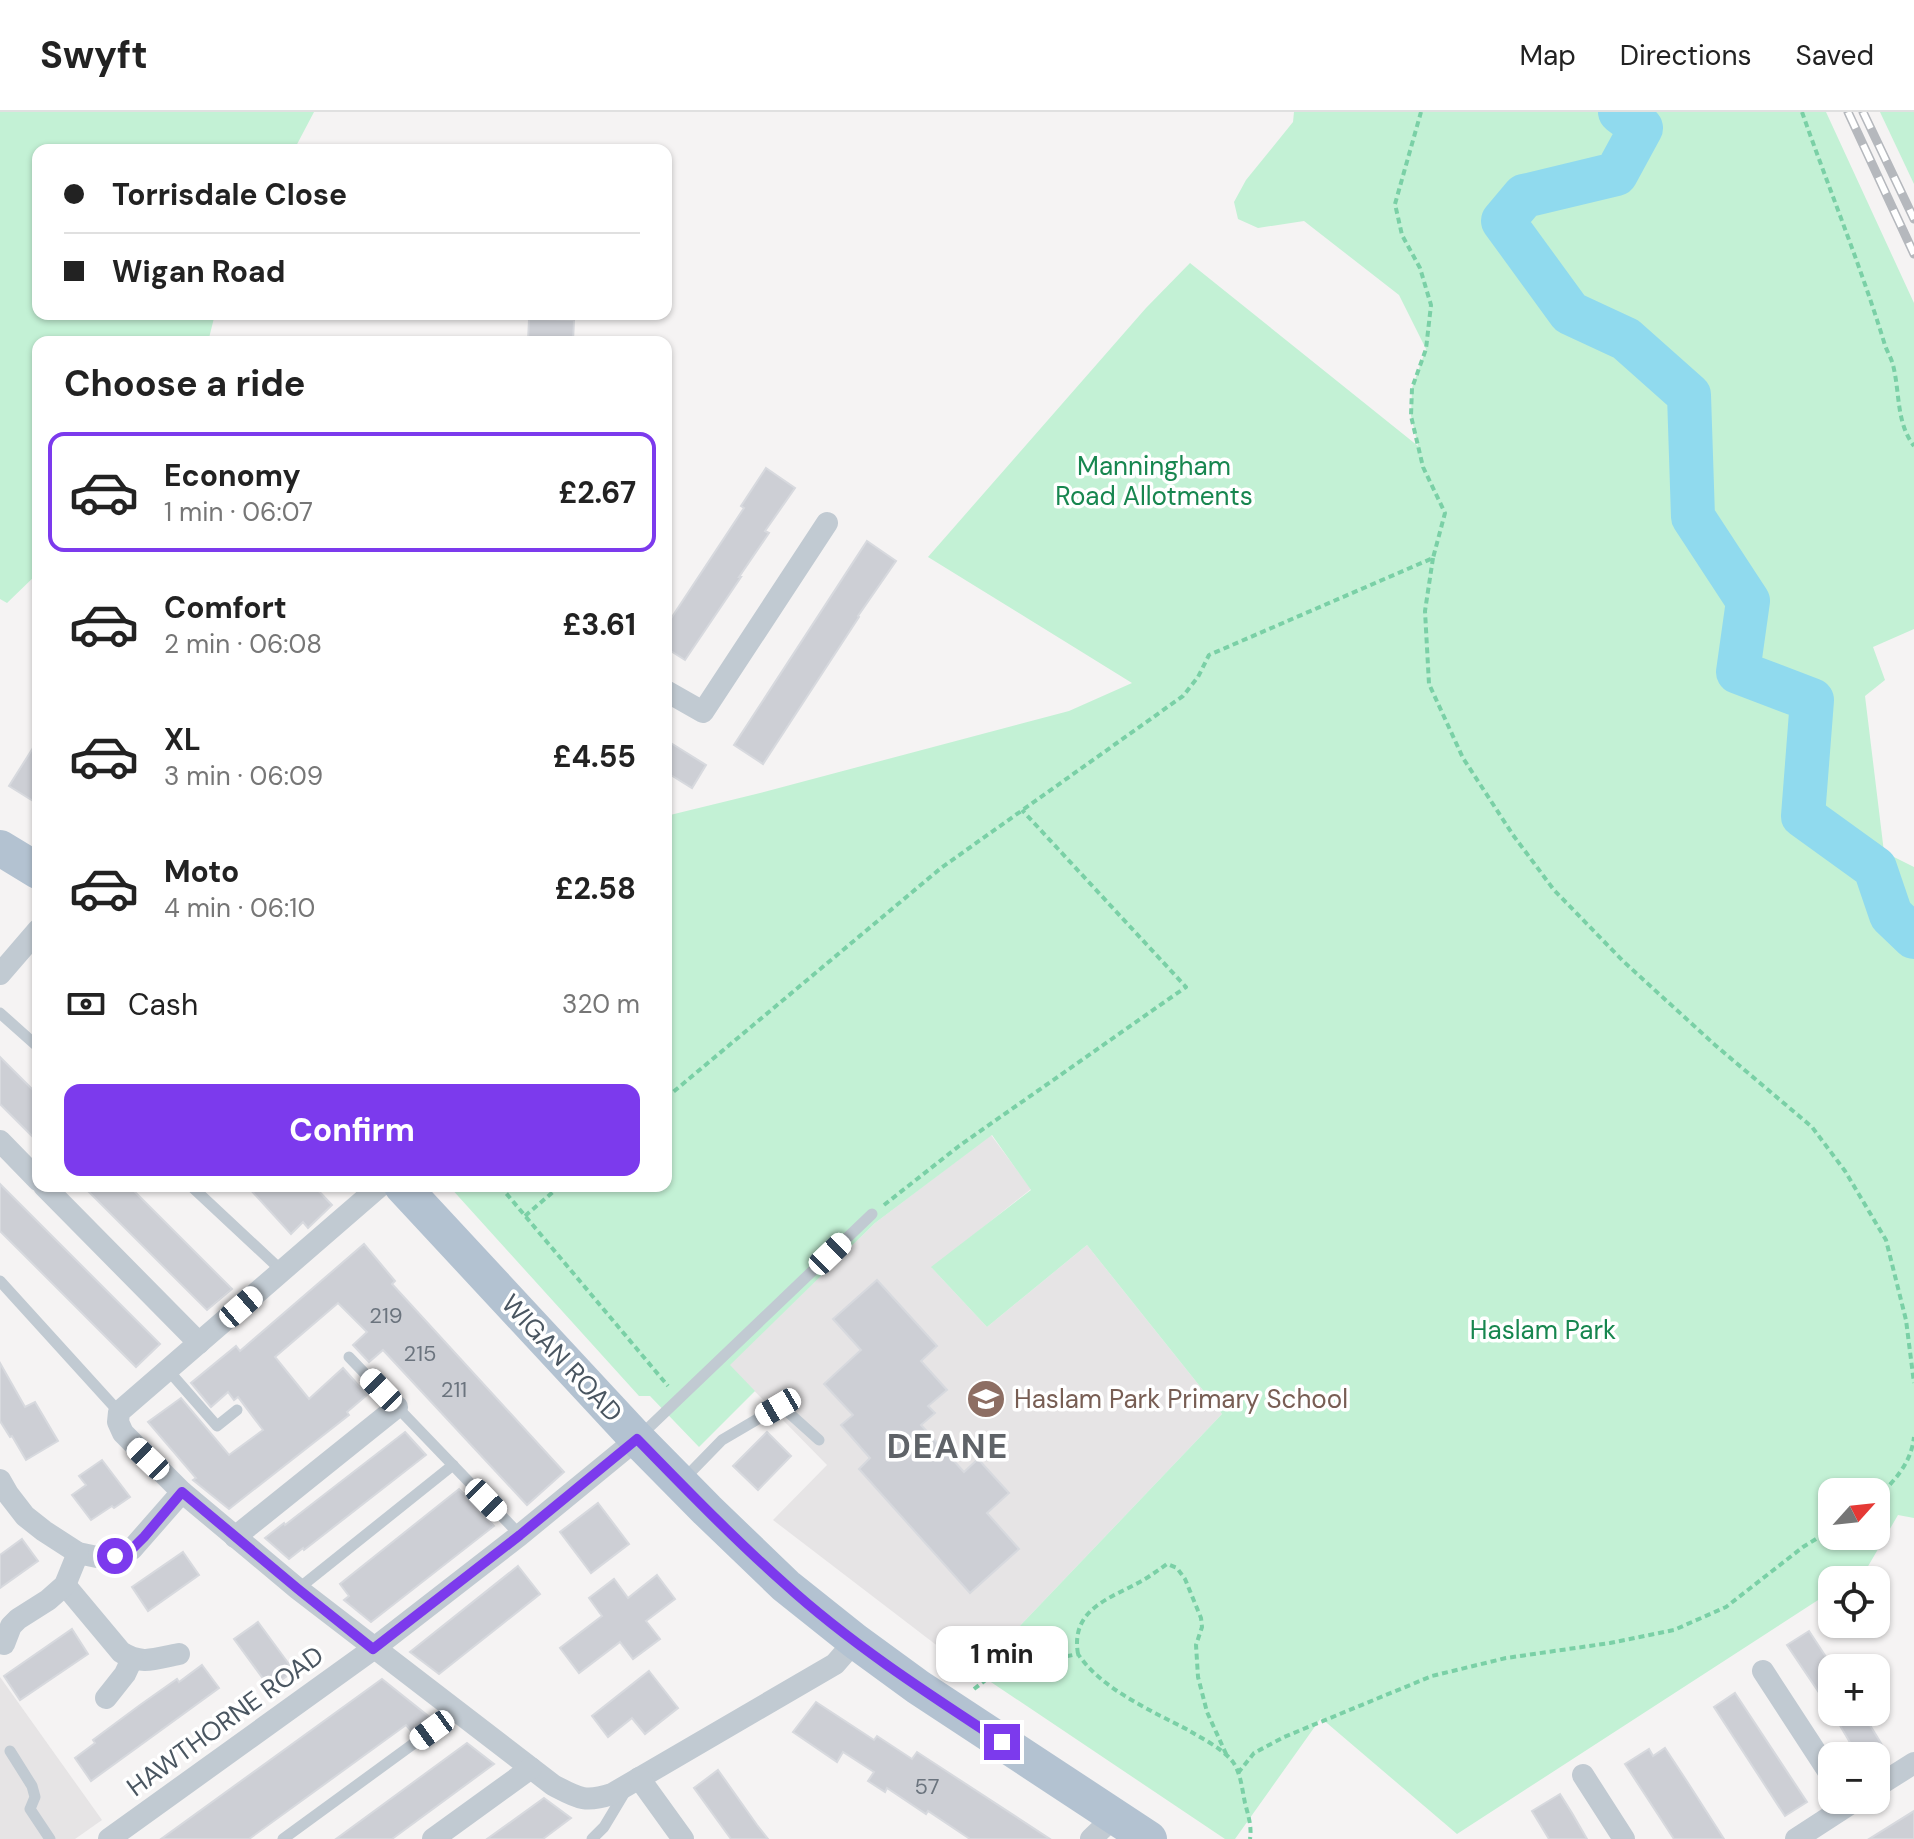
<!DOCTYPE html>
<html lang="en">
<head>
<meta charset="utf-8">
<style>
  body { margin:0; font-family:"DM Sans",sans-serif; background:#f2f2f2; color:#222; height:100vh; display:flex; flex-direction:column; font-size:30px; white-space:nowrap }
  * { box-sizing:border-box; margin:0 }
  p { font-size:26px; color:#767676 }
  .icon { flex:none; width:44px; height:44px; fill:none; stroke:currentColor; stroke-width:2; stroke-linecap:round; stroke-linejoin:round }
  .map { position:relative; flex:1; overflow:hidden }
  .details { position:absolute; left:32px; top:224px; width:640px; height:856px; display:flex; flex-direction:column; background:#fff; border-radius:16px; box-shadow:0 2px 6px #0004 }
  .details>* { flex:none }
  .hud { position:absolute; left:32px; top:32px; width:640px; height:176px; border-radius:16px; box-shadow:0 2px 6px #0004; display:grid; align-content:center; height:176px; padding:0 32px; background:#fff }
  .needle { width:52px; rotate:63deg }
  .tools { position:absolute; left:1818px; top:1366px; display:grid; gap:16px }
  .tools a { display:grid; place-items:center; width:72px; height:72px; border-radius:16px; background:#fff; box-shadow:0 2px 6px #0004; font-size:40px }
  .end { position:absolute; width:36px; height:36px; margin:-18px; border:10px solid #7c3aed; background:#fff; box-shadow:0 0 0 4px #fff }
  .from { border-radius:50% }
  .bubble { position:absolute; height:56px; border-radius:16px; background:#fff; box-shadow:0 2px 6px #0004; font-size:26px; font-weight:700; line-height:56px; text-align:center }
  .car { position:absolute; width:24px; height:48px; margin:-24px -12px; border-radius:10px; box-shadow:0 0 6px 2px #0007; background:linear-gradient(#fff 24%,#345 0 40%,#fff 0 76%,#345 0 86%,#fff 0) }
  .hud b { display:flex; align-items:center; gap:28px; height:76px; font-size:30px }
  .hud b+b { border-top:2px solid #e0e0e0 }
  .hud i { width:20px; height:20px; background:#222 }
  ul { padding:0; list-style:none }
  li { display:flex; align-items:center; gap:24px; height:120px; margin:0 16px 12px; padding:0 16px; border:4px solid transparent; border-radius:16px }
  li div { flex:1 }
  li b { display:block; font-size:30px }
  li em { font-style:normal; font-weight:700 }
  li.active { border-color:#7c3aed }
  li>.icon { width:72px; height:72px; stroke-width:1.5 }
  h2 { padding:0 32px; font-size:36px; line-height:96px }
  .pay { display:flex; align-items:center; gap:20px; height:88px; padding:0 32px; font-size:30px }
  .pay p { margin-inline-start:auto }
  .action { display:flex; gap:16px; margin-top:auto; padding:16px 32px }
  .action a { flex:1; height:92px; border-radius:16px; background:#7c3aed; color:#fff; font-size:32px; font-weight:700; line-height:92px; text-align:center }
  header { display:flex; align-items:center; gap:48px; box-sizing:border-box; height:112px; padding:0 40px; background:#fff; border-bottom:2px solid #e0e0e0 }
  header strong { font-size:38px }
  nav { display:flex; gap:44px; margin-inline-start:auto; font-size:28px }
  .map>svg:first-child { display:block }
  .education { fill:#e6e4e5 }
  .green { fill:#c3f1d5; fill-rule:evenodd }
  .lines { fill:none; stroke-linecap:round; stroke-linejoin:round }
  .river { stroke:#90daee; stroke-width:44 }
  .building { fill:#cdcfd5; stroke:#d7d9de; stroke-width:2 }
  .path { stroke:#7ad0a6; stroke-width:4; stroke-dasharray:6 4; stroke-linecap:butt }
  .lane { stroke:#c1cad2; stroke-width:11 }
  .street { stroke:#c1cad2; stroke-width:22 }
  .primary { stroke:#b3c2d1; stroke-width:36 }
  .rail-casing { stroke:#b5b8bd; stroke-width:9 }
  .rail { stroke:#fff; stroke-width:6; stroke-dasharray:18; stroke-linecap:butt }
  .route { stroke:#7c3aed; stroke-width:10 }
  .labels { text-anchor:middle; stroke-width:7; stroke-linejoin:round; paint-order:stroke }
  .number-label { font-size:22px; fill:#6b747e }
  .park-label { font-size:26px; fill:#17864f; stroke:#fff }
  .street-label { font-size:26px; fill:#4a5661; stroke:#fff }
  .education-label { font-size:26px; fill:#785e54; stroke:#fff; text-anchor:start }
  .district-label { font-size:34px; font-weight:bold; letter-spacing:2px; fill:#5f6368; stroke:#fff }
</style>
</head>
<body>
<header>
<strong>Swyft</strong>
<nav><a>Map</a><a>Directions</a><a>Saved</a></nav>
</header>
<div class="map">
<svg width="1914" height="1727" viewBox="0 0 1914 1727">
  <rect width="100%" height="100%" fill="#f5f3f3"/>
  <!-- education -->
  <g class="education">
    <polygon points="991,1023 1031,1077 932,1156 987,1215 1087,1133 1222,1302 976,1560 935,1532 773,1408 827,1353 729,1253 875,1111"/>
    <polygon points="0,1565 102,1708 75,1727 0,1727"/>
  </g>
  <!-- green -->
  <g class="green">
    <polygon points="0,0 314,0 294,38 38,38 38,202 215,202 208,230 38,230 38,461 7,491 0,487"/>
    <path d="M1294,0H1826L1914,191V517L1873,535L1885,568L1865,584L1884,740L1914,755V1406L1898,1403L1867,1456L1849,1468H1832V1479L1457,1722L1321,1606L1235,1727H1225L976,1560L1222,1302L1087,1133L987,1215L931,1155L1031,1078L992,1023L875,1111L730,1253L755,1279L699,1335L650,1284H639L449,1074H666V704L756,682L1069,599L1132,571L928,445L1146,196L1190,151L1418,334L1411,304L1412,276L1426,237L1399,183L1304,109L1258,116L1238,107L1234,90L1246,68L1293,10ZM1832,1380H1876V1424H1832Z"/>
    <polygon points="1880,0 1914,0 1914,72"/>
  </g>
  <g class="lines">
    <!-- river -->
    <polyline class="river" points="1620,0 1641,16 1616,62 1524,84 1503,109 1570,201 1626,227 1689,283 1693,405 1748,489 1738,560 1812,588 1803,704 1875,756 1891,803 1914,825"/>
  </g>
  <!-- building -->
  <g class="building">
    <polygon points="529,207 574,208 573,230 528,230"/>
    <polygon points="766,356 795,376 765,419 769,421 739,465 741,465 685,548 666,536 666,514 744,396 741,394"/>
    <polygon points="867,429 896,449 858,504 859,505 763,652 734,633"/>
    <polygon points="38,628 38,692 9,674"/>
    <polygon points="666,628 706,653 692,676 666,660"/>
    <polygon points="0,945 38,983 38,1030 0,992"/>
    <polygon points="0,1072 160,1232 136,1255 0,1119"/>
    <polygon points="83,1074 129,1074 232,1177 207,1198"/>
    <polygon points="247,1074 314,1074 332,1093 308,1116 303,1110 291,1122"/>
    <polygon points="364,1132 395,1169 392,1172 564,1360 527,1393 383,1238 369,1250 353,1233 367,1220 338,1191 275,1245 309,1287 343,1256 367,1283 347,1300 349,1303 229,1397 193,1368 196,1366 148,1310 181,1286 229,1343 263,1318 238,1285 234,1288 228,1280 211,1295 191,1271 236,1234 240,1239"/>
    <polygon points="877,1168 937,1234 921,1249 947,1278 928,1294 935,1301 921,1313 964,1360 978,1347 1009,1381 987,1401 1019,1437 970,1481 859,1357 870,1346 841,1313 853,1303 824,1272 861,1238 833,1207"/>
    <polygon points="0,1251 25,1295 35,1290 58,1329 26,1348 12,1324 10,1325 0,1309"/>
    <polygon points="405,1320 426,1343 304,1438 303,1436 289,1447 265,1426 284,1411 285,1413"/>
    <polygon points="767,1320 791,1344 758,1378 733,1354"/>
    <polygon points="102,1348 130,1385 114,1396 112,1394 91,1408 72,1383 86,1373 79,1364"/>
    <polygon points="459,1377 494,1414 371,1510 344,1488 349,1484 340,1472"/>
    <polygon points="598,1391 629,1432 591,1461 560,1420"/>
    <polygon points="22,1427 38,1449 0,1476 0,1443"/>
    <polygon points="183,1440 199,1463 148,1499 132,1475"/>
    <polygon points="518,1454 540,1482 501,1513 439,1562 410,1540"/>
    <polygon points="657,1463 675,1487 646,1509 660,1527 633,1547 620,1530 579,1561 560,1536 602,1504 589,1486 614,1467 628,1486"/>
    <polygon points="258,1510 294,1559 270,1576 234,1527"/>
    <polygon points="72,1517 88,1542 20,1588 4,1564"/>
    <polygon points="1809,1519 1832,1554 1832,1600 1862,1600 1882,1633 1863,1644 1858,1644 1832,1600 1787,1533"/>
    <polygon points="202,1553 219,1576 91,1669 75,1646 95,1631 93,1628 140,1593 177,1567 179,1570"/>
    <polygon points="649,1559 678,1596 645,1622 632,1606 608,1625 592,1604"/>
    <polygon points="382,1567 432,1607 412,1620 406,1613 249,1727 161,1727"/>
    <polygon points="1735,1581 1807,1690 1785,1704 1714,1595"/>
    <polygon points="816,1590 874,1628 877,1624 912,1647 917,1640 1050,1727 970,1727 928,1699 926,1702 887,1676 885,1680 868,1669 874,1660 843,1640 837,1650 793,1620"/>
    <polygon points="467,1631 494,1652 392,1727 336,1727"/>
    <polygon points="1665,1636 1690,1674 1724,1727 1674,1727 1625,1652 1649,1637 1653,1644"/>
    <polygon points="718,1658 757,1713 768,1727 731,1727 694,1676"/>
    <polygon points="1560,1682 1572,1701 1587,1727 1549,1727 1532,1699"/>
    <polygon points="544,1686 571,1706 543,1727 487,1727"/>
    <polygon points="1914,1699 1914,1727 1869,1727"/>
  </g>
  <g class="lines">
    <!-- path -->
    <g class="path">
      <path d="M1802,0C1829,77 1860,152 1884,230C1886,238 1891,245 1893,253C1900,280 1896,311 1914,334"/>
      <polyline points="1433,446 1425,499 1429,572 1463,646 1513,723 1554,778 1623,849 1715,933 1812,1015 1845,1059 1886,1128 1906,1208 1914,1271"/>
      <polyline points="666,986 941,756 1183,584 1198,565 1209,543 1433,446 1445,401 1423,355 1411,304 1412,276 1426,237 1431,193 1420,156 1402,123 1395,92 1421,0"/>
      <polyline points="500,1074 668,1274"/>
      <polyline points="884,1093 959,1034 1186,875 1022,698"/>
      <polyline points="525,1104 560,1074"/>
      <path d="M1876,1387C1894,1369 1911,1352 1914,1325"/>
      <path d="M1078,1542C1070,1495 1113,1486 1145,1467C1153,1462 1160,1457 1167,1452L1177,1456L1185,1467L1201,1506L1202,1515L1196,1533L1198,1565L1207,1600L1227,1644"/>
      <path d="M974,1577L992,1563L1006,1556L1078,1542C1101,1577 1152,1599 1188,1618C1203,1627 1222,1636 1233,1650C1241,1662 1242,1677 1245,1691C1248,1703 1252,1714 1250,1727"/>
      <polyline points="1238,1661 1254,1641 1284,1625 1432,1564 1506,1546 1610,1531 1674,1518 1726,1495 1803,1435 1832,1417"/>
    </g>
    <!-- lane -->
    <g class="lane">
      <polyline points="0,901 38,935"/>
      <polyline points="191,1074 282,1159"/>
      <polyline points="0,1169 119,1300"/>
      <polyline points="349,1245 520,1423"/>
      <polyline points="168,1258 217,1314 237,1298"/>
      <polyline points="640,1324 872,1102"/>
      <polyline points="683,1368 722,1328 778,1295 789,1301 819,1328"/>
      <polyline points="298,1477 453,1353"/>
      <polyline points="10,1639 32,1674 35,1685 30,1697 50,1727"/>
      <polyline points="283,1727 457,1600"/>
      <polyline points="592,1727 604,1715 625,1680"/>
    </g>
    <!-- street -->
    <g class="street">
      <polyline points="666,579 703,600 827,411"/>
      <polyline points="0,862 38,818"/>
      <polyline points="0,1029 38,1068"/>
      <polyline points="44,1074 199,1231"/>
      <path d="M380,1074L119,1300L118,1310L123,1321L182,1380L298,1477L553,1673C578,1686 584,1691 612,1682L835,1552L855,1529"/>
      <polyline points="0,1368 8,1382 25,1404 44,1419 78,1441 97,1445 115,1444 132,1437 182,1380"/>
      <polyline points="235,1425 397,1295"/>
      <path d="M65,1473L121,1540C142,1554 157,1546 179,1542"/>
      <polyline points="4,1532 11,1514 18,1507 48,1488 65,1473 78,1441"/>
      <polyline points="1763,1559 1832,1665"/>
      <polyline points="106,1586 125,1562 132,1547"/>
      <polyline points="1583,1663 1624,1727"/>
      <polyline points="639,1666 683,1727"/>
      <polyline points="1876,1675 1914,1651"/>
      <polyline points="109,1727 373,1537 520,1423 637,1327"/>
      <polyline points="433,1727 531,1656"/>
      <polyline points="1091,1727 1114,1705"/>
      <polyline points="1796,1727 1856,1688"/>
    </g>
    <!-- primary -->
    <g class="primary">
      <polyline points="0,736 38,759"/>
      <polyline points="402,1074 637,1327 707,1398 786,1474 855,1529 918,1575 1149,1727"/>
    </g>
    <defs>
      <g id="rail">
        <polyline points="1848,0 1914,142"/>
        <polyline points="1863,0 1914,107"/>
      </g>
    </defs>
    <!-- rail casing -->
    <use href="#rail" class="rail-casing"/>
    <!-- rail -->
    <use href="#rail" class="rail"/>
  </g>
  <g class="lines">
    <!-- route -->
    <path class="route" d="M115,1444L132,1437L144,1425L182,1380L298,1477L373,1537L520,1423L637,1327C685,1376 733,1426 785,1472C851,1532 927,1581 1002,1630"/>
  </g>
  <!-- icons -->
  <defs>
    <symbol id="school-disc" viewBox="-11 -11 22 22"><circle r="9.5" fill="#8d6e63" stroke="#fff"/><path d="M0-5L7-2L0 1L-7-2ZM-4 1L0 2.5L4 1V4Q0 6-4 4Z" fill="#fff"/></symbol>
  </defs>
  <g fill-rule="evenodd">
    <use href="#school-disc" x="964" y="1265" width="44" height="44"/>
  </g>
  <g class="labels">
    <!-- number labels -->
    <g class="number-label">
      <text x="386" y="1211">219</text>
      <text x="420" y="1249">215</text>
      <text x="454" y="1285">211</text>
      <text x="927" y="1682">57</text>
    </g>
    <!-- park labels -->
    <g class="park-label">
      <text x="1154" y="363">Manningham<tspan x="1154" dy="30">Road Allotments</tspan></text>
      <text x="1543" y="1227">Haslam Park</text>
    </g>
    <!-- street labels -->
    <g class="street-label">
      <text transform="translate(562 1246) rotate(47)" y="9">WIGAN ROAD</text>
      <text transform="translate(225 1609) rotate(-36)" y="9">HAWTHORNE ROAD</text>
    </g>
    <!-- education labels -->
    <g class="education-label">
      <text x="1014" y="1296">Haslam Park Primary School</text>
    </g>
    <!-- district labels -->
    <g class="district-label">
      <text x="948" y="1346">DEANE</text>
    </g>
  </g>
</svg>
<div class="tools">
<a><svg class="needle" viewBox="-14 -14 28 28"><path d="M0-13l5 13h-10z" fill="#e53935"/><path d="M0 13l5-13h-10z" fill="#767676"/></svg></a>
<a><svg class="icon" aria-label="locate" viewBox="0 0 24 24"><circle cx="12" cy="12" r="6"/><path d="M12 2v4M12 18v4M2 12h4M18 12h4"/></svg></a>
<a>+</a>
<a>−</a>
</div>
<i class="end from" style="left:115px;top:1444px"></i>
<i class="end" style="left:1002px;top:1630px"></i>
<div class="bubble" style="left:936px;top:1514px;width:132px">1 min</div>
<i class="car" style="left:830px;top:1142px;rotate:46deg"></i>
<i class="car" style="left:241px;top:1195px;rotate:49deg"></i>
<i class="car" style="left:381px;top:1278px;rotate:316deg"></i>
<i class="car" style="left:778px;top:1295px;rotate:240deg"></i>
<i class="car" style="left:148px;top:1347px;rotate:314deg"></i>
<i class="car" style="left:486px;top:1388px;rotate:136deg"></i>
<i class="car" style="left:432px;top:1618px;rotate:234deg"></i>
<div class="hud">
<b><i class="from"></i>Torrisdale Close</b>
<b><i></i>Wigan Road</b>
</div>
<section class="details">
<h2>Choose a ride</h2>
<ul>
<li class="active"><svg class="icon" aria-label="car" viewBox="0 0 24 24"><path d="M5 17H2v-5l4-1 3-4h7l3 4 3 1v5h-3M9 17h6M6 11h13"/><circle cx="7" cy="17" r="2"/><circle cx="17" cy="17" r="2"/></svg><div><b>Economy</b><p>1 min · 06:07</p></div><em>£2.67</em></li>
<li><svg class="icon" aria-label="car" viewBox="0 0 24 24"><path d="M5 17H2v-5l4-1 3-4h7l3 4 3 1v5h-3M9 17h6M6 11h13"/><circle cx="7" cy="17" r="2"/><circle cx="17" cy="17" r="2"/></svg><div><b>Comfort</b><p>2 min · 06:08</p></div><em>£3.61</em></li>
<li><svg class="icon" aria-label="car" viewBox="0 0 24 24"><path d="M5 17H2v-5l4-1 3-4h7l3 4 3 1v5h-3M9 17h6M6 11h13"/><circle cx="7" cy="17" r="2"/><circle cx="17" cy="17" r="2"/></svg><div><b>XL</b><p>3 min · 06:09</p></div><em>£4.55</em></li>
<li><svg class="icon" aria-label="car" viewBox="0 0 24 24"><path d="M5 17H2v-5l4-1 3-4h7l3 4 3 1v5h-3M9 17h6M6 11h13"/><circle cx="7" cy="17" r="2"/><circle cx="17" cy="17" r="2"/></svg><div><b>Moto</b><p>4 min · 06:10</p></div><em>£2.58</em></li>
</ul>
<div class="pay"><svg class="icon" aria-label="cash" viewBox="0 0 24 24"><path d="M3 7h18v10H3z"/><circle cx="12" cy="12" r="2"/></svg>Cash<p>320 m</p></div>
<div class="action"><a>Confirm</a></div>
</section>
</div>
</body>
</html>
